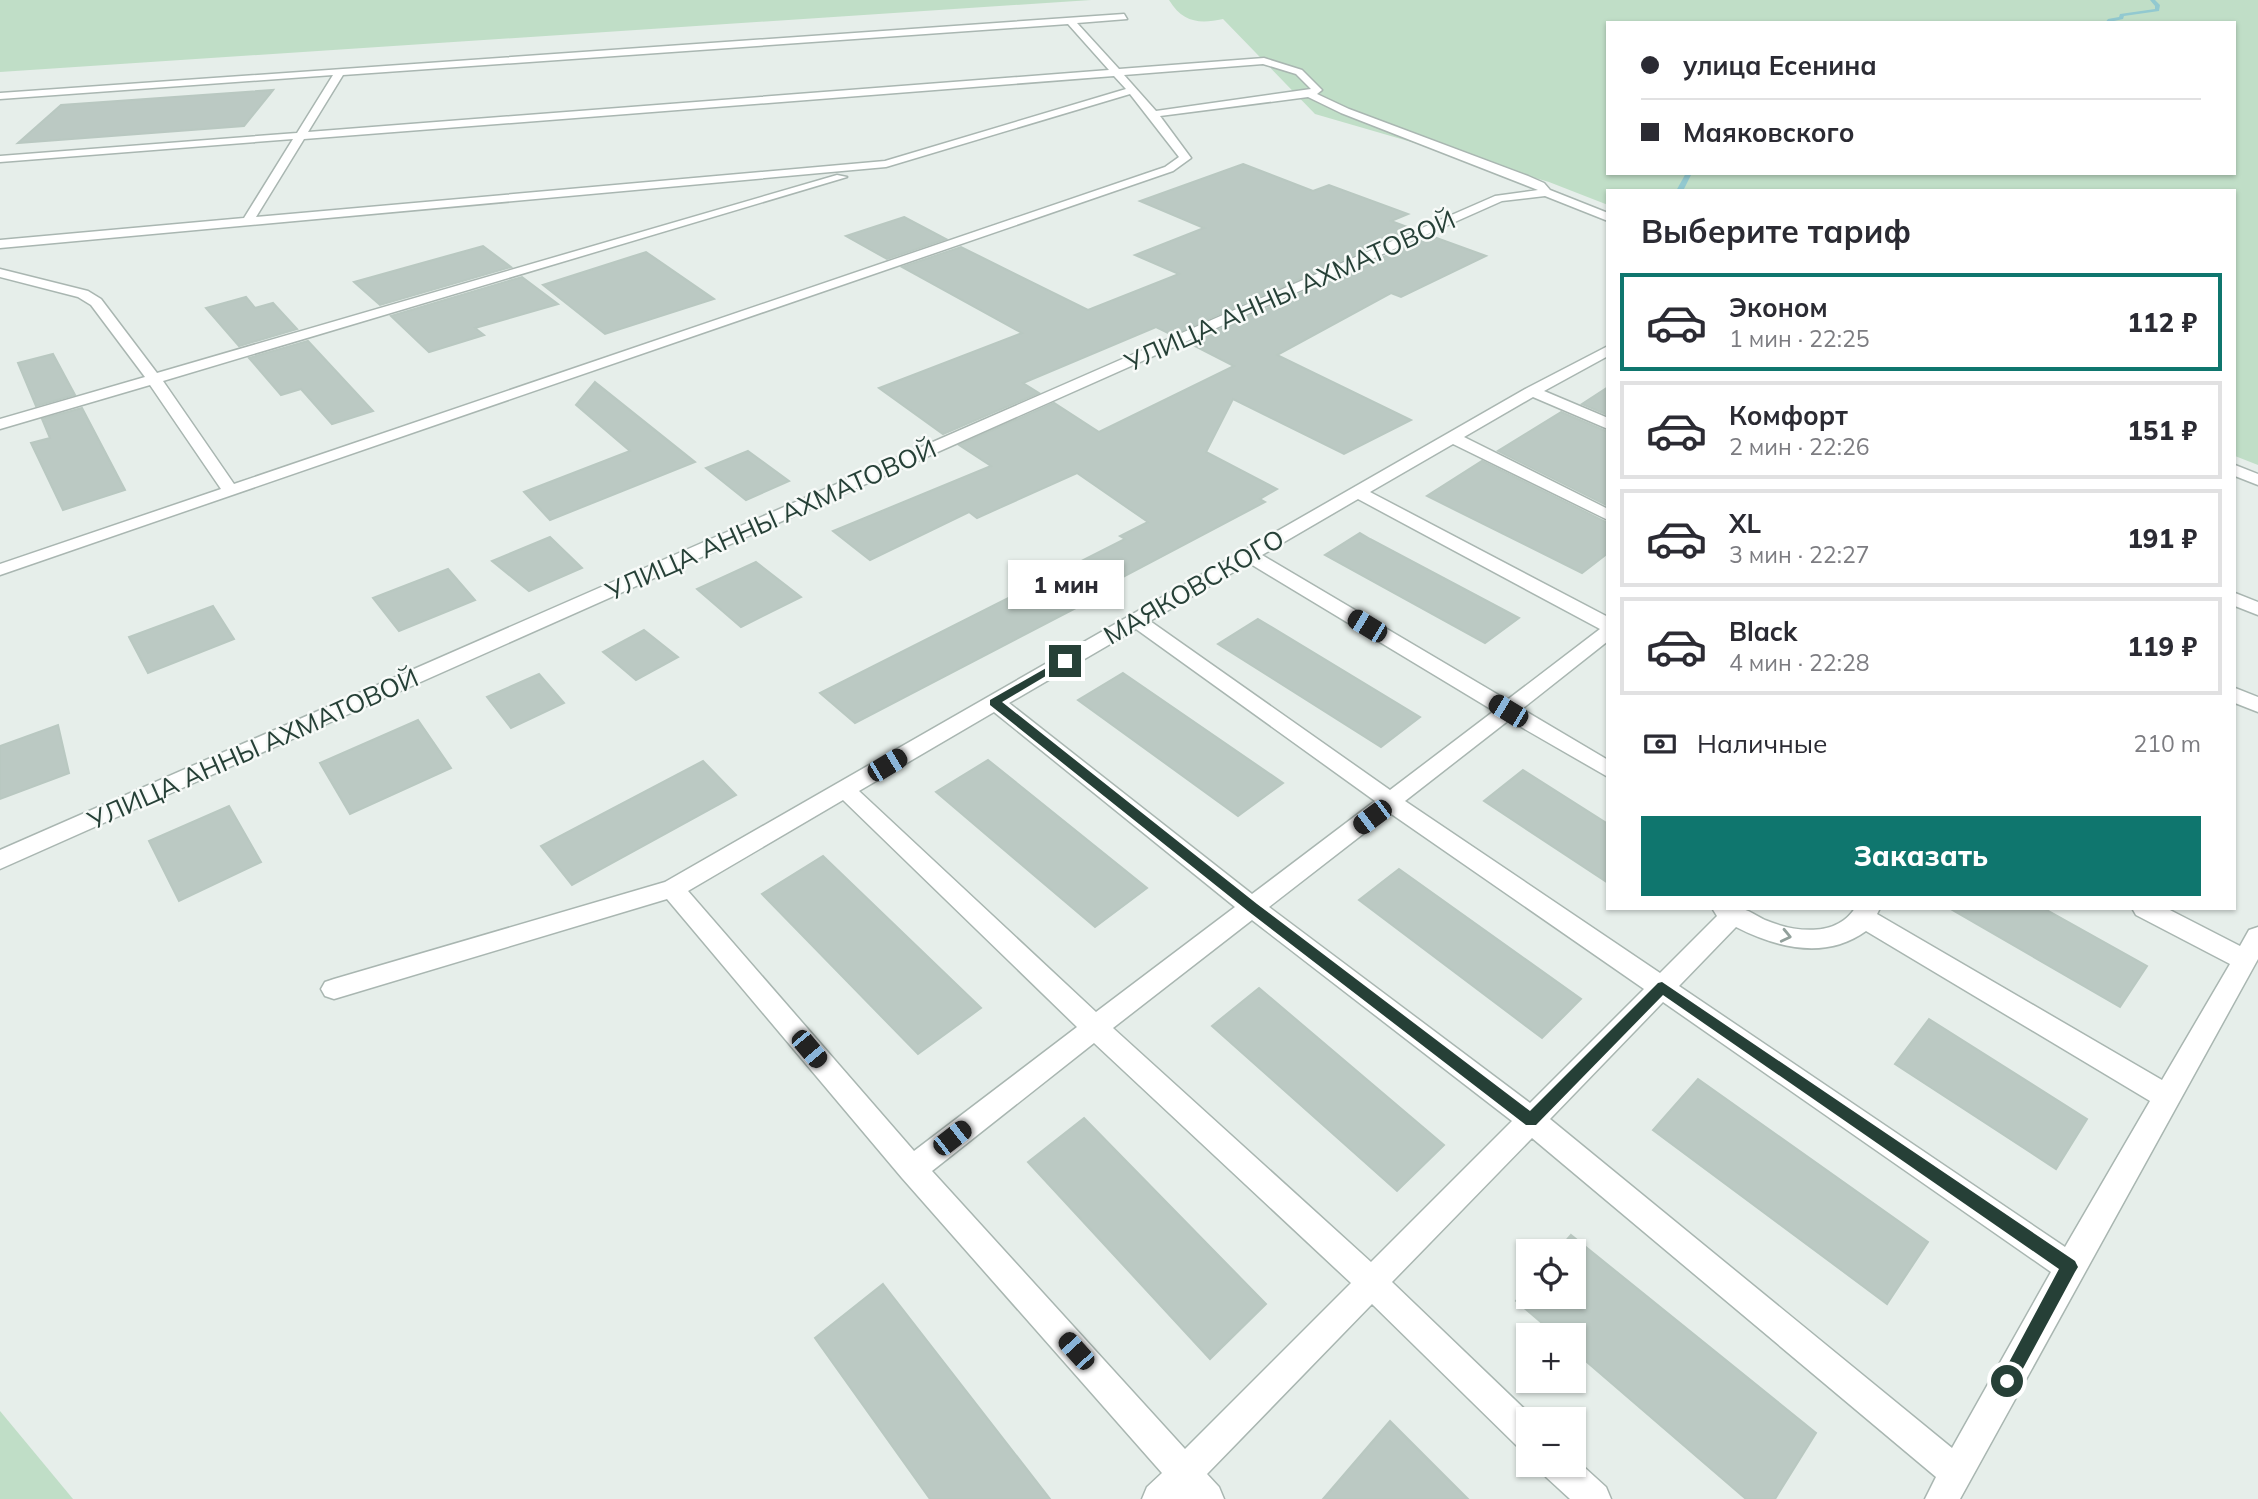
<!DOCTYPE html>
<html lang="ru">
<head>
<meta charset="utf-8">
<style>
  body { margin:0; font-family:Mulish,sans-serif; background:#f7f7f7; color:#2b2b33; height:100vh; display:flex; flex-direction:column; font-size:26px; white-space:nowrap }
  * { box-sizing:border-box; margin:0 }
  p { font-size:23px; color:#7c7c81 }
  .icon { flex:none; width:38px; height:38px; fill:none; stroke:currentColor; stroke-width:2; stroke-linecap:round; stroke-linejoin:round }
  .map { position:relative; flex:1; overflow:hidden }
  .panel { position:absolute; left:1606px; top:189px; width:630px; height:721px; display:flex; flex-direction:column; background:#fff; border-radius:0px; box-shadow:0 2px 5px #0004 }
  .panel>* { flex:none }
  .banner { position:absolute; left:1606px; top:21px; width:630px; height:154px; border-radius:0px; box-shadow:0 2px 5px #0004; display:grid; align-content:center; height:154px; padding:0 35px; background:#fff }
  .buttons { position:absolute; left:1516px; top:1239px; display:grid; gap:14px }
  .buttons a { display:grid; place-items:center; width:70px; height:70px; border-radius:0px; background:#fff; box-shadow:0 2px 5px #0004; font-size:35px }
  .end { position:absolute; width:32px; height:32px; margin:-16px; border:9px solid #264037; background:#fff; box-shadow:0 0 0 4px #fff }
  .from { border-radius:50% }
  .bubble { position:absolute; height:49px; border-radius:0px; background:#fff; box-shadow:0 2px 5px #0004; font-size:23px; font-weight:800; line-height:49px; text-align:center }
  .car { position:absolute; width:21px; height:42px; margin:-21px -10px; border-radius:9px; box-shadow:0 0 5px 2px #0007; background:linear-gradient(#222 24%,#8ab4d8 0 40%,#222 0 76%,#8ab4d8 0 86%,#222 0) }
  .banner b { display:flex; align-items:center; gap:24px; height:66px; font-size:26px }
  .banner b+b { border-top:2px solid #e1e1e2 }
  .banner i { width:18px; height:18px; background:#2b2b33 }
  ul { padding:0; list-style:none }
  li { display:flex; align-items:center; gap:21px; height:98px; margin:0 14px 10px; padding:0 21px; border:4px solid #e1e1e2; border-radius:0px }
  li div { flex:1 }
  li b { display:block; font-size:26px }
  li em { font-style:normal; font-weight:800 }
  li.current { border-color:#0f766e }
  li>.icon { width:63px; height:63px; stroke-width:1.5 }
  h2 { padding:0 35px; font-size:32px; line-height:84px }
  .pay { display:flex; align-items:center; gap:18px; height:77px; padding:0 35px; font-size:26px }
  .pay p { margin-inline-start:auto }
  .cta { display:flex; gap:14px; margin-top:auto; padding:14px 35px }
  .cta a { flex:1; height:80px; border-radius:0px; background:#0f766e; color:#fff; font-size:28px; font-weight:800; line-height:80px; text-align:center }
  .map>svg:first-child { display:block }
  .green { fill:#c0dec7; fill-rule:evenodd }
  .lines { fill:none; stroke-linecap:round; stroke-linejoin:round }
  .stream { fill:#92c9d0; fill-rule:evenodd }
  .building { fill:#bbc9c3; stroke:#b9c8c1; stroke-width:2 }
  .minor-casing { stroke:#a9b6b1; stroke-width:3 }
  .minor { fill:#fff; fill-rule:evenodd }
  .oneway { stroke:#92a09b }
  .route { fill:#264037 }
  .labels { text-anchor:middle; stroke-width:5; stroke-linejoin:round; paint-order:stroke }
  .street-label { font-size:26px; fill:#264037; stroke:#f7faf8 }
</style>
</head>
<body>
<div class="map">
<svg width="2258" height="1499" viewBox="0 0 2258 1499">
  <rect width="100%" height="100%" fill="#e6eeea"/>
  <!-- green -->
  <g class="green">
    <polygon points="0,0 1091,0 0,72"/>
    <path d="M1169,0H2258V465L2235,456V191H1608V205L1549,182L1315,114L1223,19C1200,24 1183,23 1169,0ZM1608,23H2235V173H1608Z"/>
    <polygon points="0,1411 73,1499 0,1499"/>
  </g>
  <g class="lines">
    <!-- stream -->
    <g class="stream">
      <polygon points="2150,0 2155,0 2160,5 2159,11 2124,16 2123,19 2105,23 2108,19 2119,17 2120,14 2155,9 2155,6"/>
      <polygon points="1686,173 1692,173 1683,191 1676,191"/>
    </g>
  </g>
  <!-- building -->
  <g class="building">
    <polygon points="273,90 244,126 18,143 61,105"/>
    <polygon points="1243,164 1313,191 1329,185 1408,214 1391,221 1413,229 1172,335 1156,327 1023,383 1039,393 943,434 879,388 1022,333 902,267 961,247 1088,310 1179,274 1135,255 1204,228 1140,201"/>
    <polygon points="904,217 946,239 887,259 846,236"/>
    <polygon points="1431,236 1486,256 1401,297 1391,293 1277,355 1411,420 1344,454 1233,399 1206,452 1277,489 1260,499 1265,502 1117,580 1122,584 855,723 820,693 1125,539 1120,536 1148,522 1077,473 977,518 969,512 870,560 833,531 991,466 959,445 1054,403 1099,432 1234,366 1189,343"/>
    <polygon points="483,246 511,267 380,305 354,282"/>
    <polygon points="646,252 714,299 605,334 543,285"/>
    <polygon points="522,277 558,304 475,328 484,335 429,352 391,316"/>
    <polygon points="246,297 255,308 273,303 297,329 239,346 206,308"/>
    <polygon points="308,341 373,411 332,424 301,389 281,395 249,358"/>
    <polygon points="53,354 75,395 36,406 18,363"/>
    <polygon points="595,382 695,462 550,520 524,492 630,451 576,405"/>
    <polygon points="1608,387 1608,415 1582,404"/>
    <polygon points="82,408 125,490 63,510 31,443 50,438 42,419"/>
    <polygon points="1561,412 1608,432 1608,506 1498,451"/>
    <polygon points="748,451 789,481 746,500 706,468"/>
    <polygon points="1482,461 1608,523 1608,553 1582,573 1427,496"/>
    <polygon points="1360,533 1370,539 1519,618 1485,643 1325,555"/>
    <polygon points="550,537 582,568 529,591 492,561"/>
    <polygon points="756,562 801,597 741,627 697,589"/>
    <polygon points="448,569 475,600 399,631 373,598"/>
    <polygon points="213,606 234,639 148,673 129,637"/>
    <polygon points="1258,619 1420,717 1381,747 1218,644"/>
    <polygon points="644,630 678,657 636,680 603,652"/>
    <polygon points="1123,673 1283,783 1238,816 1078,700"/>
    <polygon points="539,674 564,703 511,728 487,697"/>
    <polygon points="418,720 451,768 350,814 320,763"/>
    <polygon points="58,725 69,773 0,799 0,746"/>
    <polygon points="988,760 1147,888 1095,927 936,792"/>
    <polygon points="703,761 736,795 572,885 541,846"/>
    <polygon points="1523,770 1608,824 1608,883 1484,801"/>
    <polygon points="229,806 261,862 179,901 149,841"/>
    <polygon points="823,856 981,1008 918,1054 762,894"/>
    <polygon points="1399,869 1581,999 1542,1038 1359,900"/>
    <polygon points="1949,908 2043,908 2147,966 2120,1007"/>
    <polygon points="1259,988 1444,1145 1397,1191 1212,1026"/>
    <polygon points="1929,1019 2087,1119 2056,1169 1895,1064"/>
    <polygon points="1698,1079 1928,1242 1887,1304 1653,1130"/>
    <polygon points="1084,1118 1266,1304 1210,1359 1028,1162"/>
    <polygon points="1571,1235 1816,1433 1775,1499 1746,1499 1573,1350 1573,1335 1556,1335 1516,1301 1528,1287 1528,1297 1573,1297 1573,1251 1557,1251"/>
    <polygon points="883,1284 1050,1499 930,1499 815,1338"/>
    <polygon points="1390,1421 1468,1499 1323,1499"/>
  </g>
  <g class="lines">
    <defs>
      <g id="minor">
        <path d="M1124,14L1127,19L1077,23L1119,69L1264,58L1302,70L1322,90L1317,94L1349,109L1528,176L1544,183L1550,190L1608,213V221L1545,196L1502,201L0,869V850L1495,196L1538,190L1341,113L1308,97L1160,116L1191,158L1173,171L0,575V564L221,489L150,385L0,429V419L145,377L91,305L78,297L0,277V269L88,291L101,299L157,373L837,175L847,177L163,381L234,484L1165,167L1179,157L1130,94L886,167L0,248V240L244,218L293,139L0,162V156L297,133L333,75L0,99V93ZM1068,24L1109,70L308,132L343,75ZM1263,64L1296,74L1311,89L1156,111L1124,75ZM1114,76L1126,89L885,161L256,217L304,139Z"/>
        <path d="M1608,346V356L1544,391L1608,418V429L1533,397L1464,437L1608,509V520L1453,444L1370,492L1608,617V641L1522,709L1608,760V777L1509,720L1405,801L1660,973L1717,916L1712,908C1721,908 1731,907 1740,908C1748,910 1757,916 1765,920C1794,932 1836,938 1855,908H1880L1877,914L2162,1080L2230,964L2136,915L2132,908H2166L2240,946L2249,930L2258,927V959L1960,1499H1925L1936,1477L1532,1138L1392,1282L1535,1419H1528V1451L1517,1446L1372,1304L1207,1474L1219,1487L1224,1499H1142L1147,1487L1162,1473L902,1178L667,899L334,999L325,996L321,989L325,982L334,979L665,882L1527,388ZM1358,499L1600,629L1507,700L1262,555ZM1249,563L1494,711L1390,790L1150,621ZM1136,629L1375,801L1252,894L1009,703ZM994,712L1235,907L1096,1012L859,791ZM843,800L1077,1027L914,1151L688,891ZM1390,813L1644,989L1530,1103L1269,907ZM1252,920L1512,1121L1371,1262L1113,1028ZM1736,927C1777,948 1826,960 1866,931L2150,1101L2065,1247L1679,986ZM1663,1002L2051,1272L1952,1448L1550,1119ZM1094,1043L1351,1283L1185,1449L932,1171Z"/>
        <polygon points="2235,465 2258,474 2258,485 2235,476"/>
        <polygon points="2235,593 2258,602 2258,615 2235,606"/>
        <polygon points="2235,688 2258,697 2258,712 2235,703"/>
        <polygon points="1573,1457 1606,1487 1611,1499 1570,1499 1546,1477 1542,1465 1573,1465"/>
      </g>
    </defs>
    <!-- minor casing -->
    <use href="#minor" class="minor-casing"/>
    <!-- minor -->
    <use href="#minor" class="minor"/>
  </g>
  <!-- one-way arrows -->
  <defs><path id="oneway-chevron" d="M-2-3.5L2.5 0L-2 3.5" fill="none" stroke-width="1.6" stroke-linecap="round" stroke-linejoin="round" transform="scale(1.75)"/></defs>
  <use class="oneway" href="#oneway-chevron" transform="translate(1786 936) rotate(13)"/>
  <!-- route -->
  <polygon class="route" points="1062,659 1071,661 1002,702 1257,904 1530,1111 1658,983 1662,982 2075,1261 2078,1267 2075,1272 2013,1387 2007,1390 2001,1387 1999,1381 2059,1269 1663,995 1536,1125 1526,1125 1248,911 990,705 990,700"/>
  <g class="labels">
    <!-- street labels -->
    <g class="street-label">
      <text transform="translate(1290 291) rotate(-24)" y="9">УЛИЦА АННЫ АХМАТОВОЙ</text>
      <text transform="translate(771 520) rotate(-24)" y="9">УЛИЦА АННЫ АХМАТОВОЙ</text>
      <text transform="translate(1194 587) rotate(-30)" y="9">МАЯКОВСКОГО</text>
      <text transform="translate(253 749) rotate(-24)" y="9">УЛИЦА АННЫ АХМАТОВОЙ</text>
    </g>
  </g>
</svg>
<div class="buttons">
<a><svg class="icon" aria-label="locate" viewBox="0 0 24 24"><circle cx="12" cy="12" r="6"/><path d="M12 2v4M12 18v4M2 12h4M18 12h4"/></svg></a>
<a>+</a>
<a>−</a>
</div>
<i class="end from" style="left:2007px;top:1381px"></i>
<i class="end" style="left:1065px;top:661px"></i>
<div class="bubble" style="left:1008px;top:560px;width:116px">1 мин</div>
<i class="car" style="left:1367px;top:626px;rotate:301deg"></i>
<i class="car" style="left:1508px;top:711px;rotate:301deg"></i>
<i class="car" style="left:887px;top:765px;rotate:59deg"></i>
<i class="car" style="left:1372px;top:817px;rotate:233deg"></i>
<i class="car" style="left:809px;top:1049px;rotate:140deg"></i>
<i class="car" style="left:952px;top:1138px;rotate:52deg"></i>
<i class="car" style="left:1076px;top:1351px;rotate:318deg"></i>
<div class="banner">
<b><i class="from"></i>улица Есенина</b>
<b><i></i>Маяковского</b>
</div>
<section class="panel">
<h2>Выберите тариф</h2>
<ul>
<li class="current"><svg class="icon" aria-label="car" viewBox="0 0 24 24"><path d="M5 17H2v-5l4-1 3-4h7l3 4 3 1v5h-3M9 17h6M6 11h13"/><circle cx="7" cy="17" r="2"/><circle cx="17" cy="17" r="2"/></svg><div><b>Эконом</b><p>1 мин · 22:25</p></div><em>112 ₽</em></li>
<li><svg class="icon" aria-label="car" viewBox="0 0 24 24"><path d="M5 17H2v-5l4-1 3-4h7l3 4 3 1v5h-3M9 17h6M6 11h13"/><circle cx="7" cy="17" r="2"/><circle cx="17" cy="17" r="2"/></svg><div><b>Комфорт</b><p>2 мин · 22:26</p></div><em>151 ₽</em></li>
<li><svg class="icon" aria-label="car" viewBox="0 0 24 24"><path d="M5 17H2v-5l4-1 3-4h7l3 4 3 1v5h-3M9 17h6M6 11h13"/><circle cx="7" cy="17" r="2"/><circle cx="17" cy="17" r="2"/></svg><div><b>XL</b><p>3 мин · 22:27</p></div><em>191 ₽</em></li>
<li><svg class="icon" aria-label="car" viewBox="0 0 24 24"><path d="M5 17H2v-5l4-1 3-4h7l3 4 3 1v5h-3M9 17h6M6 11h13"/><circle cx="7" cy="17" r="2"/><circle cx="17" cy="17" r="2"/></svg><div><b>Black</b><p>4 мин · 22:28</p></div><em>119 ₽</em></li>
</ul>
<div class="pay"><svg class="icon" aria-label="cash" viewBox="0 0 24 24"><path d="M3 7h18v10H3z"/><circle cx="12" cy="12" r="2"/></svg>Наличные<p>210 m</p></div>
<div class="cta"><a>Заказать</a></div>
</section>
</div>
</body>
</html>
